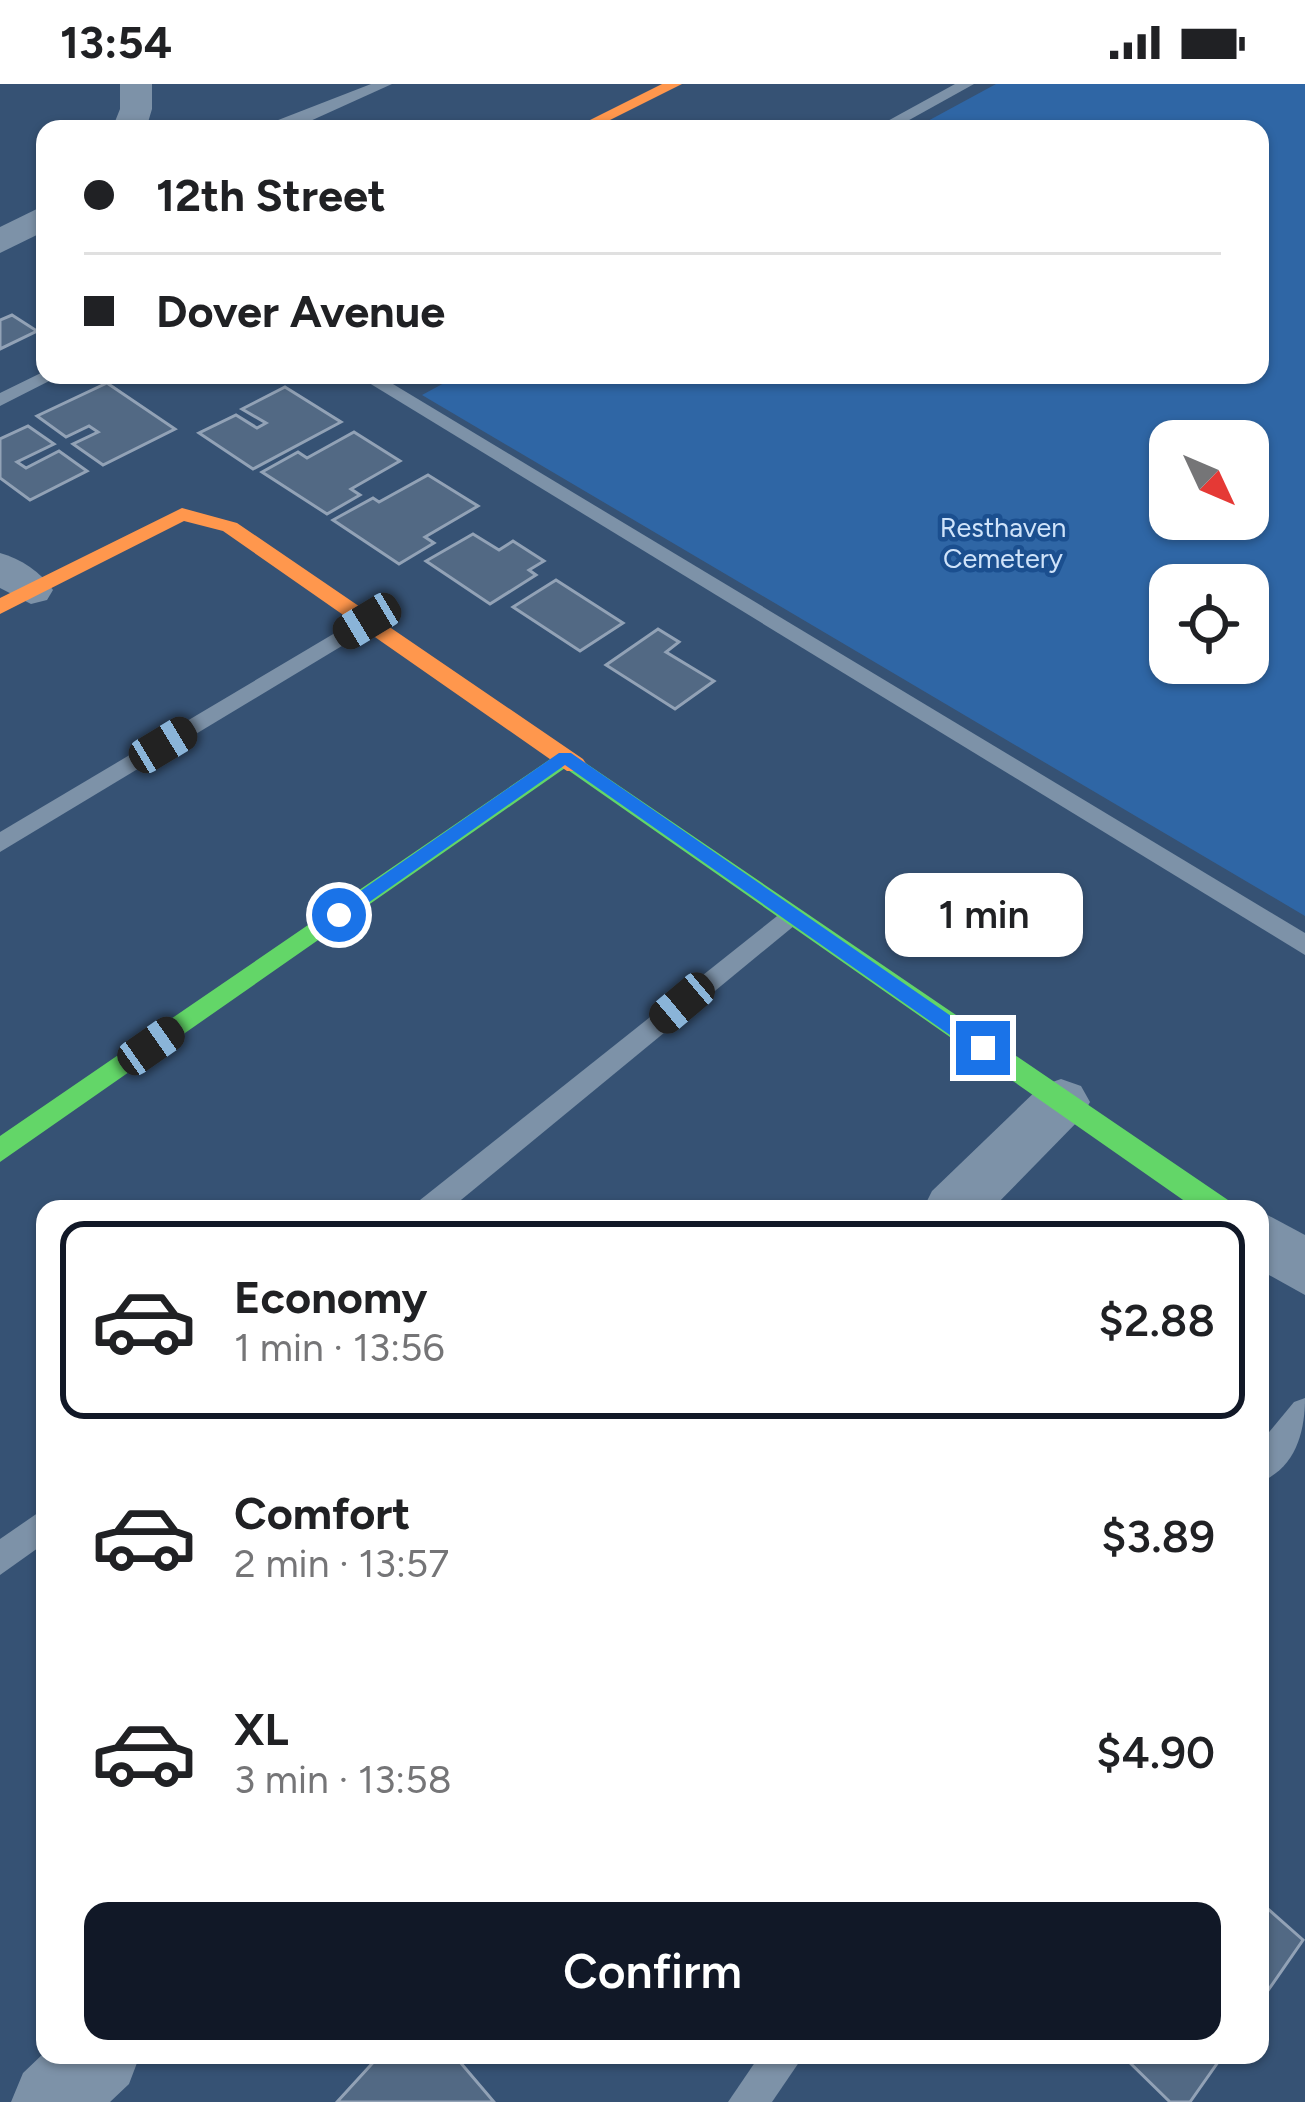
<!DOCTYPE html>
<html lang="en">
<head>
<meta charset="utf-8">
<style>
  body { margin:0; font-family:Figtree,sans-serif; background:#f6f6f6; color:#202124; height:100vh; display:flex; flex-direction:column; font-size:45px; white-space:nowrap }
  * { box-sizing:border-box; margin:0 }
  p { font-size:39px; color:#757577 }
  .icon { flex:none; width:66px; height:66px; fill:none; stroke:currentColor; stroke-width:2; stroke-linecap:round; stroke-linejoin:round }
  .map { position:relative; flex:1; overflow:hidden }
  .side { position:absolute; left:36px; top:1116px; width:1233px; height:864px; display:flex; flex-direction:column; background:#fff; border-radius:24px; box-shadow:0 3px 9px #0004 }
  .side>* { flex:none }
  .top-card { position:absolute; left:36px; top:36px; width:1233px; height:264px; border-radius:24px; box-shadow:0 3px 9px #0004; display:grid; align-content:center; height:264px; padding:0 48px; background:#fff }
  .needle { width:78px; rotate:134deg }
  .controls { position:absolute; left:1149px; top:336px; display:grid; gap:24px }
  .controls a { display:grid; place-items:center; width:120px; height:120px; border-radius:24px; background:#fff; box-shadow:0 3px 9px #0004; font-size:60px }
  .end { position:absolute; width:54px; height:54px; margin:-27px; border:15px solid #1a73e8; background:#fff; box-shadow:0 0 0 6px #fff }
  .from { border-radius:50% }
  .bubble { position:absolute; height:84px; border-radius:24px; background:#fff; box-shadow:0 3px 9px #0004; font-size:39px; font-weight:600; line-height:84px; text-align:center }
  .car { position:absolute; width:36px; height:72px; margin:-36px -18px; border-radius:15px; box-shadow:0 0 9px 3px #0007; background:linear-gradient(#222 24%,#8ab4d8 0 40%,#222 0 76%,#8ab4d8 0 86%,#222 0) }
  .top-card b { display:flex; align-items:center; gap:42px; height:114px; font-size:45px }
  .top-card b+b { border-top:3px solid #e0e0e0 }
  .top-card i { width:30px; height:30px; background:#202124 }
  ul { padding:21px 0 0; list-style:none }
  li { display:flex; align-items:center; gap:36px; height:198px; margin:0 24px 18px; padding:0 24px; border:6px solid transparent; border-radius:24px }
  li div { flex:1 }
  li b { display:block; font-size:45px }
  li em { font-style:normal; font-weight:600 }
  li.on { border-color:#111827 }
  li>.icon { width:108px; height:108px; stroke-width:1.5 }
  .action { display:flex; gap:24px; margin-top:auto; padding:24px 48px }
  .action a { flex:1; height:138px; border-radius:24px; background:#111827; color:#fff; font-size:48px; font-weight:600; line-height:138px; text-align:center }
  .status { display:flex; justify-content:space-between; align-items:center; height:84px; padding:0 60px; background:#fff; direction:ltr }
  .status svg { height:33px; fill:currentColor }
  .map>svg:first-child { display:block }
  .green { fill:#2f66a5; fill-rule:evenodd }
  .building { fill:#526984; stroke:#92a2b6; stroke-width:3 }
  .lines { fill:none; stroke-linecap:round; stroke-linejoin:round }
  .lane { fill:#7d92a8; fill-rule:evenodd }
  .street { fill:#7d92a8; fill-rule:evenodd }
  .fast { fill:#63d668; fill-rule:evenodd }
  .slow { fill:#ff974d; fill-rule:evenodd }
  .route { fill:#1a73e8 }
  .labels { text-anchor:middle; stroke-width:9; stroke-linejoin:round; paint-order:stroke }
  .far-park-label { font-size:27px; fill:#cfe3fa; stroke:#1b4f8f }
</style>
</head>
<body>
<div class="status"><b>13:54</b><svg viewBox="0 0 49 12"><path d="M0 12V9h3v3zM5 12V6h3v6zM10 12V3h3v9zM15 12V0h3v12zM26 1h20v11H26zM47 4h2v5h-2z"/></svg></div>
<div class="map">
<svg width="1305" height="2018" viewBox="0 0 1305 2018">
  <rect width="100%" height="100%" fill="#365274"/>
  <!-- green -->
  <path class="green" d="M996,0H1305V832L422,311L459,291H1260V45H913ZM1170,357H1248V435H1170ZM1170,501H1248V579H1170Z"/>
  <!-- building -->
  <g class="building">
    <polygon points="12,231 37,247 0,265 0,236"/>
    <polygon points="107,299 175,345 103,381 73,360 98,348 89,342 66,353 37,332"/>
    <polygon points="285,303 341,338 253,385 199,349 236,331 257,344 266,339 242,325"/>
    <polygon points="28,342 54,360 17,378 26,384 59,367 87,387 30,416 0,394 0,355"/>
    <polygon points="354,348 400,377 351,405 360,411 327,430 262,388 298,368 307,374"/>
    <polygon points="428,391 478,422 425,453 434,459 399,480 333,436 373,414 379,418"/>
    <polygon points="473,450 499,466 513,457 544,477 529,486 536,491 490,520 426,477"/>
    <polygon points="556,496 623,539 580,567 513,523"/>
    <polygon points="658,545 679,558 666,568 714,597 675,625 606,581"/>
    <polygon points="1260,1818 1303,1856 1260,1918"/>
    <polygon points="380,1971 454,1971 494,2018 337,2018"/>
    <polygon points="1122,1971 1223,1971 1190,2018 1170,2018"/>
  </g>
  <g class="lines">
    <!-- lane -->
    <g class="lane">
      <polygon points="371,0 392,0 297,43 255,45"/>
      <polygon points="955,0 974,0 893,45 873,45"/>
      <polygon points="45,287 45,291 61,291 0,322 0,309"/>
      <polygon points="356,291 378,291 1305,849 1305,871"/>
      <polygon points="367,530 375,532 375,542 0,768 0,748"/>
      <polygon points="791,821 803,830 800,837 450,1125 416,1125 420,1116"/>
      <path d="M1305,1314C1305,1347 1296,1384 1260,1398V1359L1294,1318Z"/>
      <polygon points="45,1424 45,1459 0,1491 0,1455"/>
      <polygon points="760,1971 804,1971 772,2018 728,2018"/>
    </g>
    <!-- street -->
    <g class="street">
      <polygon points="120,0 152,0 152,25 146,45 112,45 120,25"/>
      <polygon points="45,121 45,147 0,169 0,143"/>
      <path d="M0,469C21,475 41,488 53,506L47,516L31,520L0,504Z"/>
      <polygon points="1061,995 1081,1002 1090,1018 1081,1034 992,1125 923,1125 932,1107 1041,1002"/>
      <polygon points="1260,1127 1305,1151 1305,1211 1260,1186"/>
      <polygon points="45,1968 45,1971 140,1971 129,2000 110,2018 11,2018 23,1989"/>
    </g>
    <!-- fast -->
    <polygon class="fast" points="565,665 1228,1116 1232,1125 1196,1125 565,684 0,1078 0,1052"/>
    <!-- slow -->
    <g class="slow">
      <polygon points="662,0 682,0 592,45 572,45"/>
      <polygon points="182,424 237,439 583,675 587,681 583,687 567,687 223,447 184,437 0,530 0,514"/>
    </g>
  </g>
  <!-- route -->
  <polygon class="route" points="559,669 571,669 990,959 990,970 977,970 565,681 345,835 333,835 333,826"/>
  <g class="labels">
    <!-- far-park labels -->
    <g class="far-park-label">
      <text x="1003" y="453">Resthaven<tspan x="1003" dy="31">Cemetery</tspan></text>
    </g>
  </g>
</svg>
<div class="controls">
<a><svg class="needle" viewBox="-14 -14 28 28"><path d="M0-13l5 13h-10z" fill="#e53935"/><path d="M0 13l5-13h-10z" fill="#757577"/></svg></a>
<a><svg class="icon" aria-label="locate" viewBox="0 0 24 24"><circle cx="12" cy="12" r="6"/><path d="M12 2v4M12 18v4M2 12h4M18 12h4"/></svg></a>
</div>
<i class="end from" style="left:339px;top:831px"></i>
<i class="end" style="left:983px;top:964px"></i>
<div class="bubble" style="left:885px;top:789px;width:198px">1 min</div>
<i class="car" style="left:367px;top:537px;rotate:239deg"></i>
<i class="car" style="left:163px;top:661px;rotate:59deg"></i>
<i class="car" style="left:682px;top:919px;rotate:230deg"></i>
<i class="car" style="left:151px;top:962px;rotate:55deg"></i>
<div class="top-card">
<b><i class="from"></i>12th Street</b>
<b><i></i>Dover Avenue</b>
</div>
<section class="side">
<ul>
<li class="on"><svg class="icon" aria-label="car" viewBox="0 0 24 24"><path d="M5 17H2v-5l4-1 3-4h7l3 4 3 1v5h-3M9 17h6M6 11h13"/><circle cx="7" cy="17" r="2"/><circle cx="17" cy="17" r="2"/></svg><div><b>Economy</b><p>1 min · 13:56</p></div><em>$2.88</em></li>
<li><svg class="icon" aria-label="car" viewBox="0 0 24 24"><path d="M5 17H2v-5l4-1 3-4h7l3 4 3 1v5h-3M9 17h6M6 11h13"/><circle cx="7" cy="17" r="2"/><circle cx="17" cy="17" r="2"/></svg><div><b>Comfort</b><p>2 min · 13:57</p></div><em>$3.89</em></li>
<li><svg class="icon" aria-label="car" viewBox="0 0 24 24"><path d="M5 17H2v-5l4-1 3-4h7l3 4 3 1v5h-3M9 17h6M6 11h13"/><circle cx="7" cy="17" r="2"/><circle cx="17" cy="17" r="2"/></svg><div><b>XL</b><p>3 min · 13:58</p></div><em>$4.90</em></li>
</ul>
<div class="action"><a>Confirm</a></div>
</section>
</div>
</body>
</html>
